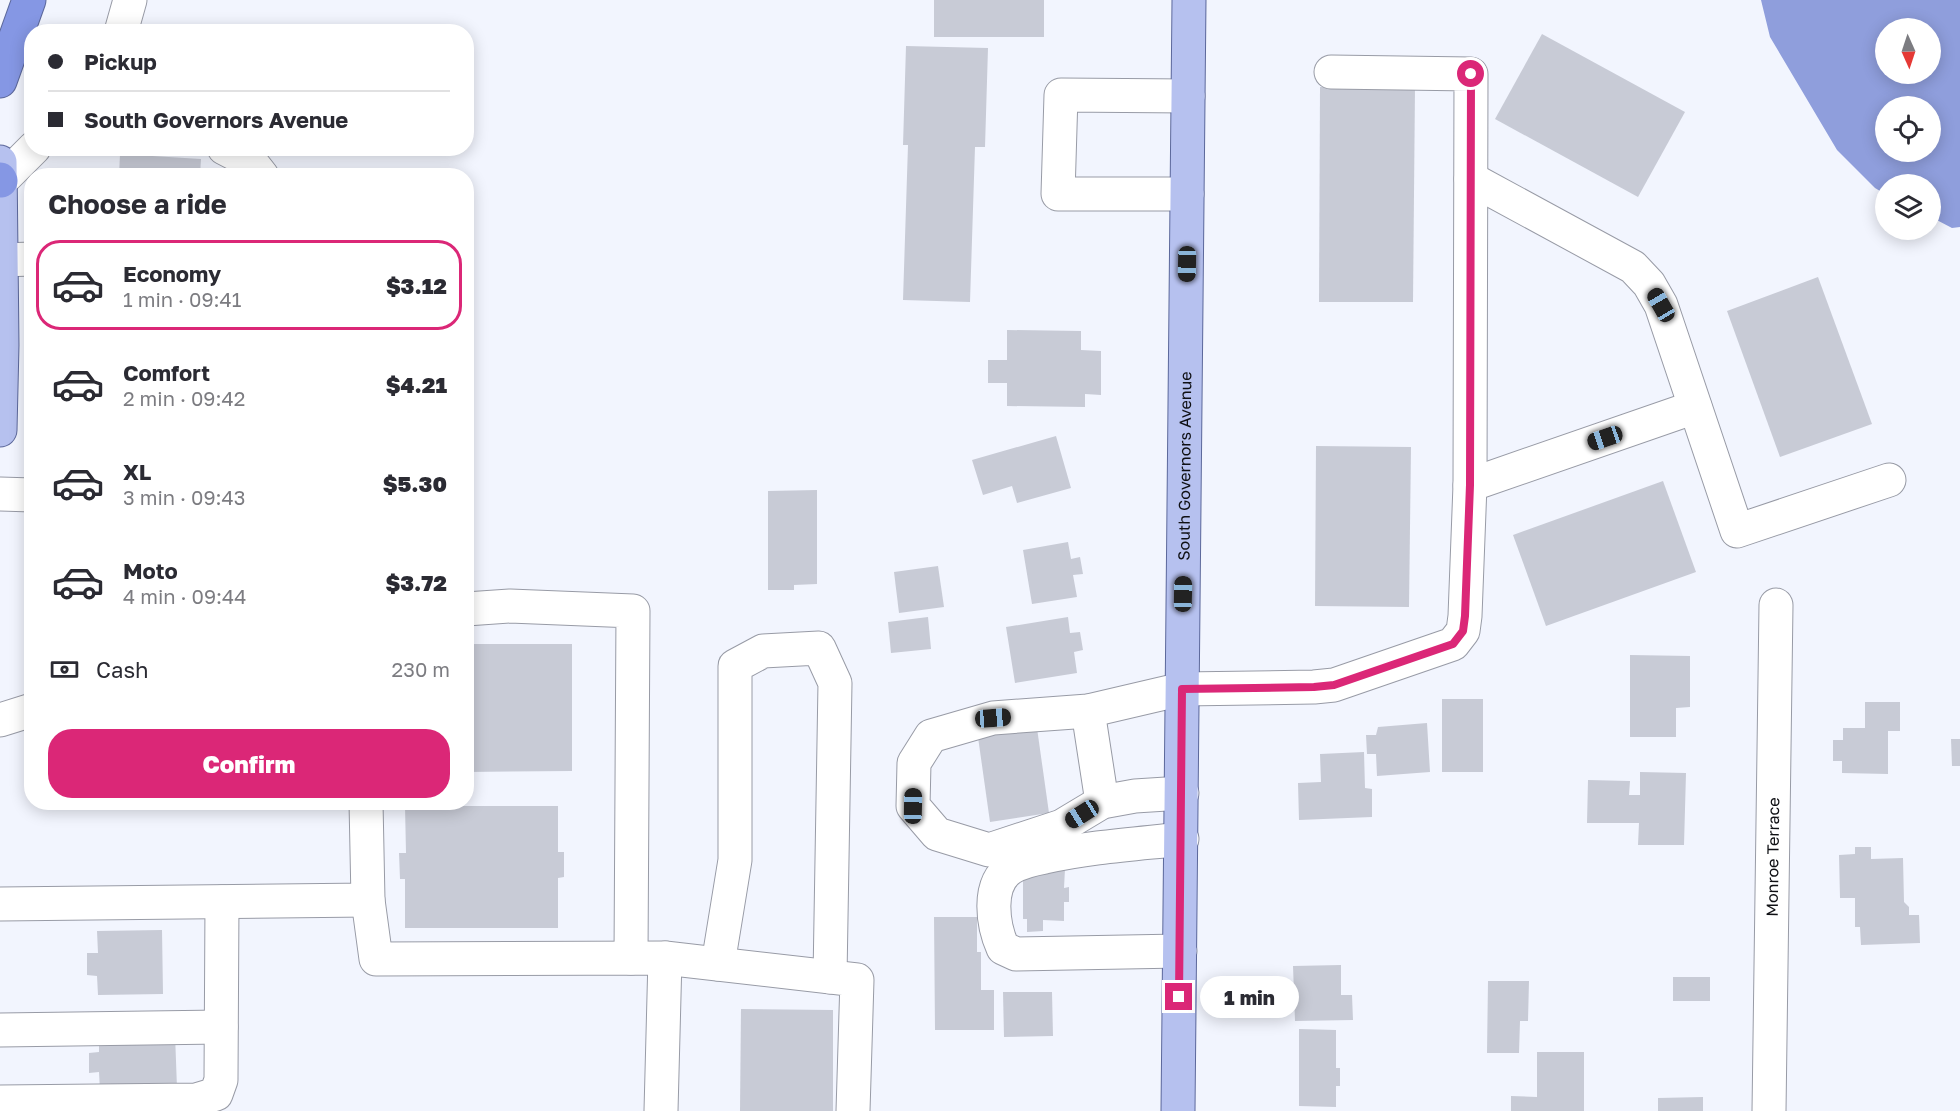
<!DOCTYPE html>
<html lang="en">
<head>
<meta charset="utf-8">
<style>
  body { margin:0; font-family:"Golos Text",sans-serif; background:#f7f7f7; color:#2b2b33; height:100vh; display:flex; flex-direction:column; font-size:22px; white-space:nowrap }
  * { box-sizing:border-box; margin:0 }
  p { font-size:20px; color:#7c7c81 }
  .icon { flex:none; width:33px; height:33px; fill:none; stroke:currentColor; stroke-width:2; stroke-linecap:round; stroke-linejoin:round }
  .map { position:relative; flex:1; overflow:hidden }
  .drawer { position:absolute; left:24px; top:168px; width:450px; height:642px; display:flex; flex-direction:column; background:#fff; border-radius:24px; box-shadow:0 3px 15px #0003 }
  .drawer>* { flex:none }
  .guide { position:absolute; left:24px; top:24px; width:450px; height:132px; border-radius:24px; box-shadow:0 3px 15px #0003; display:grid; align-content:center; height:132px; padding:0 24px; background:#fff }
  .needle { width:39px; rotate:177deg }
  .controls { position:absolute; left:1875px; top:18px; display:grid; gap:12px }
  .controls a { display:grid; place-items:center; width:66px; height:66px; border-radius:50%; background:#fff; box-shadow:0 3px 15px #0003; font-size:30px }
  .end { position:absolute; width:27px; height:27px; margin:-14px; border:8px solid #db2777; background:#fff; box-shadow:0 0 0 3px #fff }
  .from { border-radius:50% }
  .bubble { position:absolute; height:42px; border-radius:21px; background:#fff; box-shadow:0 3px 15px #0003; font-size:20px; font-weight:800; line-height:42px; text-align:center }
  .car { position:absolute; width:18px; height:36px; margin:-18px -9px; border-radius:8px; box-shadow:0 0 4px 2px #0007; background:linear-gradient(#222 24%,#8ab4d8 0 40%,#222 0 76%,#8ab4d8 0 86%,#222 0) }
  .guide b { display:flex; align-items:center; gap:21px; height:57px; font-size:22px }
  .guide b+b { border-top:2px solid #e1e1e2 }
  .guide i { width:15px; height:15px; background:#2b2b33 }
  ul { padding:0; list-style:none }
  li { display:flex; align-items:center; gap:18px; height:90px; margin:0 12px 9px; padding:0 12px; border:3px solid transparent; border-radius:24px }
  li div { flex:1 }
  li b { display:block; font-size:22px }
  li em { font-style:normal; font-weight:800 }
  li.selected { border-color:#db2777 }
  li>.icon { width:54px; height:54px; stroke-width:1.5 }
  h2 { padding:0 24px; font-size:27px; line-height:72px }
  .pay { display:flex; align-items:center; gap:15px; height:66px; padding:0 24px; font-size:22px }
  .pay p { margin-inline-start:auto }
  .primary-button { display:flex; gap:12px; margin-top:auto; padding:12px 24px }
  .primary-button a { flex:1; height:69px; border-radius:24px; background:#db2777; color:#fff; font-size:24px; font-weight:800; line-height:69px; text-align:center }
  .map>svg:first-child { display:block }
  .water { fill:#8f9edc; fill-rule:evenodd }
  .building { fill:#c8cbd6 }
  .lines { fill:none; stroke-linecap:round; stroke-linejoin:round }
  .minor-casing { stroke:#989ba6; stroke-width:35 }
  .major-casing { stroke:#5c689b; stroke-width:35 }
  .highway-casing { stroke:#5c689b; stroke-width:35 }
  .minor { stroke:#fff; stroke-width:33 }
  .major { stroke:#b6c1ef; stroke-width:33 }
  .highway { stroke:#8597e4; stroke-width:33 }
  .route { stroke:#db2777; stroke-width:8 }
  .labels { text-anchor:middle; stroke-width:6; stroke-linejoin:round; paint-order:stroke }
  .street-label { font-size:16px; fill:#0f1014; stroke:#fff }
</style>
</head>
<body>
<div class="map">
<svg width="1960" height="1111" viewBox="0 0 1960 1111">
  <rect width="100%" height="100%" fill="#f2f5fe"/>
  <!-- water -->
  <path class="water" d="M1761,0H1960V227L1952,228L1931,217L1930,184H1886L1885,194L1875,188L1837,150L1770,37ZM1886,28H1930V74H1886ZM1886,106H1930V152H1886Z"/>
  <!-- building -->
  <g class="building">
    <rect x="934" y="0" width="110" height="37"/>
    <polygon points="1542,34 1685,112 1638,197 1495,119"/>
    <polygon points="906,46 988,48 985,147 975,147 970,302 903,300 908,145 903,145"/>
    <polygon points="1320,87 1415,87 1413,302 1319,302"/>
    <polygon points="120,154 201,159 200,176 119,176"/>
    <polygon points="1818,277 1872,424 1780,457 1727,311"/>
    <polygon points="1007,330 1081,331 1081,350 1101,351 1101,395 1085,394 1085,407 1007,406 1007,383 988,383 988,360 1007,360"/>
    <polygon points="1056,436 1071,488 1017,503 1012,486 983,495 972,460"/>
    <polygon points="1316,446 1411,447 1409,607 1315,606"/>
    <polygon points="1663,481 1696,572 1546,626 1513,535"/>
    <polygon points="817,490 817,584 794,585 794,590 768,590 768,491"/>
    <polygon points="1068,542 1071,559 1080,557 1083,574 1073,575 1077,597 1032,604 1023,550"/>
    <polygon points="938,566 944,607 899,613 894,572"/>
    <polygon points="928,617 931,649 891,653 888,622"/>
    <polygon points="1068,617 1070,633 1080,632 1083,650 1074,652 1077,673 1015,683 1006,627"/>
    <polygon points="466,644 572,644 572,771 466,772"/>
    <polygon points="1630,655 1690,656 1690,707 1676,708 1676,737 1630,737"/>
    <rect x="1442" y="699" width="41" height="73"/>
    <polygon points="1865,702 1900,702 1900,731 1888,731 1888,774 1842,773 1842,761 1833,761 1833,740 1843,740 1843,728 1865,728"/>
    <polygon points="1036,721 1049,813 990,822 977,730"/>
    <polygon points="1427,723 1430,772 1377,776 1376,754 1367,754 1366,735 1376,735 1378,727"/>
    <polygon points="1951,739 1960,739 1960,766 1952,766"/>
    <polygon points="1364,752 1365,788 1372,789 1372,817 1299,820 1298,783 1321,782 1320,754"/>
    <polygon points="1640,772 1686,773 1684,845 1638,845 1639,823 1587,823 1588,780 1630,781 1629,795 1640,795"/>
    <polygon points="405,806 558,806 558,852 564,852 564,877 558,878 558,928 405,928 405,879 400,879 399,853 406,853"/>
    <polygon points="1855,847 1871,847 1871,859 1903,858 1904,902 1909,907 1909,915 1919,915 1920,943 1861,945 1860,927 1855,927 1855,898 1840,898 1839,855 1855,854"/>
    <polygon points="1023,868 1065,869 1064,888 1069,887 1069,902 1064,902 1064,921 1043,920 1043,931 1027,932 1027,919 1023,919"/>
    <polygon points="934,917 977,917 977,952 981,952 981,990 994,990 994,1030 935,1030"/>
    <polygon points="162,930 163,994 98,995 97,976 87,975 87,953 98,953 97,931"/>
    <polygon points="1341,965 1341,995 1352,995 1353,1020 1295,1021 1293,966"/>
    <rect x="1673" y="977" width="37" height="24"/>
    <polygon points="1488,981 1529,981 1528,1021 1520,1021 1519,1053 1487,1053"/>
    <polygon points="1003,992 1052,992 1053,1036 1004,1037"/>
    <polygon points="741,1009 833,1010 833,1111 740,1111"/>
    <polygon points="1299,1029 1336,1030 1336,1068 1340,1068 1340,1086 1336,1086 1336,1107 1299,1106"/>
    <polygon points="175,1034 177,1088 100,1091 99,1072 89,1073 89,1053 99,1052 99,1037"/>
    <polygon points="1537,1052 1584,1052 1584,1111 1511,1111 1511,1096 1537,1097"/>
    <polygon points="1703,1097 1703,1111 1658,1111 1658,1098"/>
  </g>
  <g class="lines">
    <defs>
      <g id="minor">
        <polyline points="121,32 130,0"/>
        <polyline points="224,148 251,162 262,176"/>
        <polyline points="1471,179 1633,267 1649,284 1661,305 1737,531 1889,480"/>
        <polyline points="1,181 34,148"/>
        <polyline points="1187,194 1058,194 1061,95 1188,96"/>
        <polyline points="1,260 32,259"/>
        <polyline points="1470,485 1695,407"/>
        <polyline points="0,494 32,495"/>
        <polyline points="466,609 510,606 633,611 631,958"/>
        <polyline points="1088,711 1102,802"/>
        <polyline points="0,720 32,710"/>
        <polyline points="1182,793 1135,796 1102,802 1062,826 989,850 937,834 913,806 914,763 931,736 993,718 1088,711 1182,689 1314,687 1334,685 1453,644 1463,631 1465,616 1470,485 1471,74 1331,72"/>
        <polyline points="368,900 376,959 665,958 661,1111"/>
        <polyline points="0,904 368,900 366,802"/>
        <path d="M1180,951L1016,954L1003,948C993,926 986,884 1011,868C1021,862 1034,859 1045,857C1090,847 1136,844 1182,839"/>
        <polyline points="665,958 857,980 853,1111"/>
        <polyline points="718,964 735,860 735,666 763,651 819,648 835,683 830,977"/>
        <polyline points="0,1030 221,1027"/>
        <polyline points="0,1102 196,1100 216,1094 221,1080 222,902"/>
        <path id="s1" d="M1769,1111L1776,605"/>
      </g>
      <g id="major">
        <polyline points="0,162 2,345 0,430"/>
        <path id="s2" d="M1178,1111L1189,0"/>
      </g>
      <g id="highway">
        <polyline points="0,81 29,0"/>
        <polyline points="0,179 1,181"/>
      </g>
    </defs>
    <!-- minor casing -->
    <use href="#minor" class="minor-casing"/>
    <!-- major casing -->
    <use href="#major" class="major-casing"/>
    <!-- highway casing -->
    <use href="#highway" class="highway-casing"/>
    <!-- minor -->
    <use href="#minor" class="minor"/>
    <!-- major -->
    <use href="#major" class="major"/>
    <!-- highway -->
    <use href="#highway" class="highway"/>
  </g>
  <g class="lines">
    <!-- route -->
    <polyline class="route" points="1179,997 1182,689 1314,687 1334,685 1453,644 1463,631 1465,616 1470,485 1471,74"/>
  </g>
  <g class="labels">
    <!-- street labels -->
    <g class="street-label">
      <text dy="6" stroke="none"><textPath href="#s2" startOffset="645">South Governors Avenue</textPath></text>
      <text dy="6" stroke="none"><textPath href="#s1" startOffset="254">Monroe Terrace</textPath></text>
    </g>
  </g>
</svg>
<div class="controls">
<a><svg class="needle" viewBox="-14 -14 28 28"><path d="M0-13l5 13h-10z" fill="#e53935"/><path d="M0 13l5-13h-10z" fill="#7c7c81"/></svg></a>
<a><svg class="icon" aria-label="locate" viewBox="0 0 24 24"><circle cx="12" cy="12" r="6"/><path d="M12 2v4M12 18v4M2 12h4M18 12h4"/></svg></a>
<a><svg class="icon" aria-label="layers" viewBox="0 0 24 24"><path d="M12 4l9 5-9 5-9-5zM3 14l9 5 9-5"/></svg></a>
</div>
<i class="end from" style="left:1471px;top:74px"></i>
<i class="end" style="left:1179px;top:997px"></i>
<div class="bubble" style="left:1200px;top:976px;width:99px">1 min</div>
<i class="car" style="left:1187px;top:264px;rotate:181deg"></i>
<i class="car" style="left:1661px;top:305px;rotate:330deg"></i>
<i class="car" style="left:1605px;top:438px;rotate:251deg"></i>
<i class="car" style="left:1183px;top:594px;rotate:1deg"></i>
<i class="car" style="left:993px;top:718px;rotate:86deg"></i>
<i class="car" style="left:913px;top:806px;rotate:1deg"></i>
<i class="car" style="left:1082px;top:814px;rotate:238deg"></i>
<div class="guide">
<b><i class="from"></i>Pickup</b>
<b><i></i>South Governors Avenue</b>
</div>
<section class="drawer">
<h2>Choose a ride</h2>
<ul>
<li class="selected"><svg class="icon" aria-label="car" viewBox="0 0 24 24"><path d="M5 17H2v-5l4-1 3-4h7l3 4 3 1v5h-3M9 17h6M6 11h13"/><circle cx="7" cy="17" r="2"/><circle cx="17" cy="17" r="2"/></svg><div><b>Economy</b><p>1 min · 09:41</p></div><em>$3.12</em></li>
<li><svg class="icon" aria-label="car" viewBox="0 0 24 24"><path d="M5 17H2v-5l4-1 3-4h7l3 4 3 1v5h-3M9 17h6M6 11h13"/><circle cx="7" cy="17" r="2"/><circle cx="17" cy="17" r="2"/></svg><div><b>Comfort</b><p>2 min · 09:42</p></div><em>$4.21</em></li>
<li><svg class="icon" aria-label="car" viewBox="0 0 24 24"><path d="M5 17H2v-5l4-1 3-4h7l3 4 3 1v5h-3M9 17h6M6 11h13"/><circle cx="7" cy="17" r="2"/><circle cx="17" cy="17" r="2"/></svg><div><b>XL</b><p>3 min · 09:43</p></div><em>$5.30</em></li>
<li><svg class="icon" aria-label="car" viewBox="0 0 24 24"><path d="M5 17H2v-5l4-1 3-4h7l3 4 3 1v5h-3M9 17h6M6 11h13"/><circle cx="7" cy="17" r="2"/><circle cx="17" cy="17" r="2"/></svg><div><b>Moto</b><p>4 min · 09:44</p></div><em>$3.72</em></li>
</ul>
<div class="pay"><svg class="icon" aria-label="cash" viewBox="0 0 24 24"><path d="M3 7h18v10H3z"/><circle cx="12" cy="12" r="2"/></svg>Cash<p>230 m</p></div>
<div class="primary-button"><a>Confirm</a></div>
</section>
</div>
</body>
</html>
